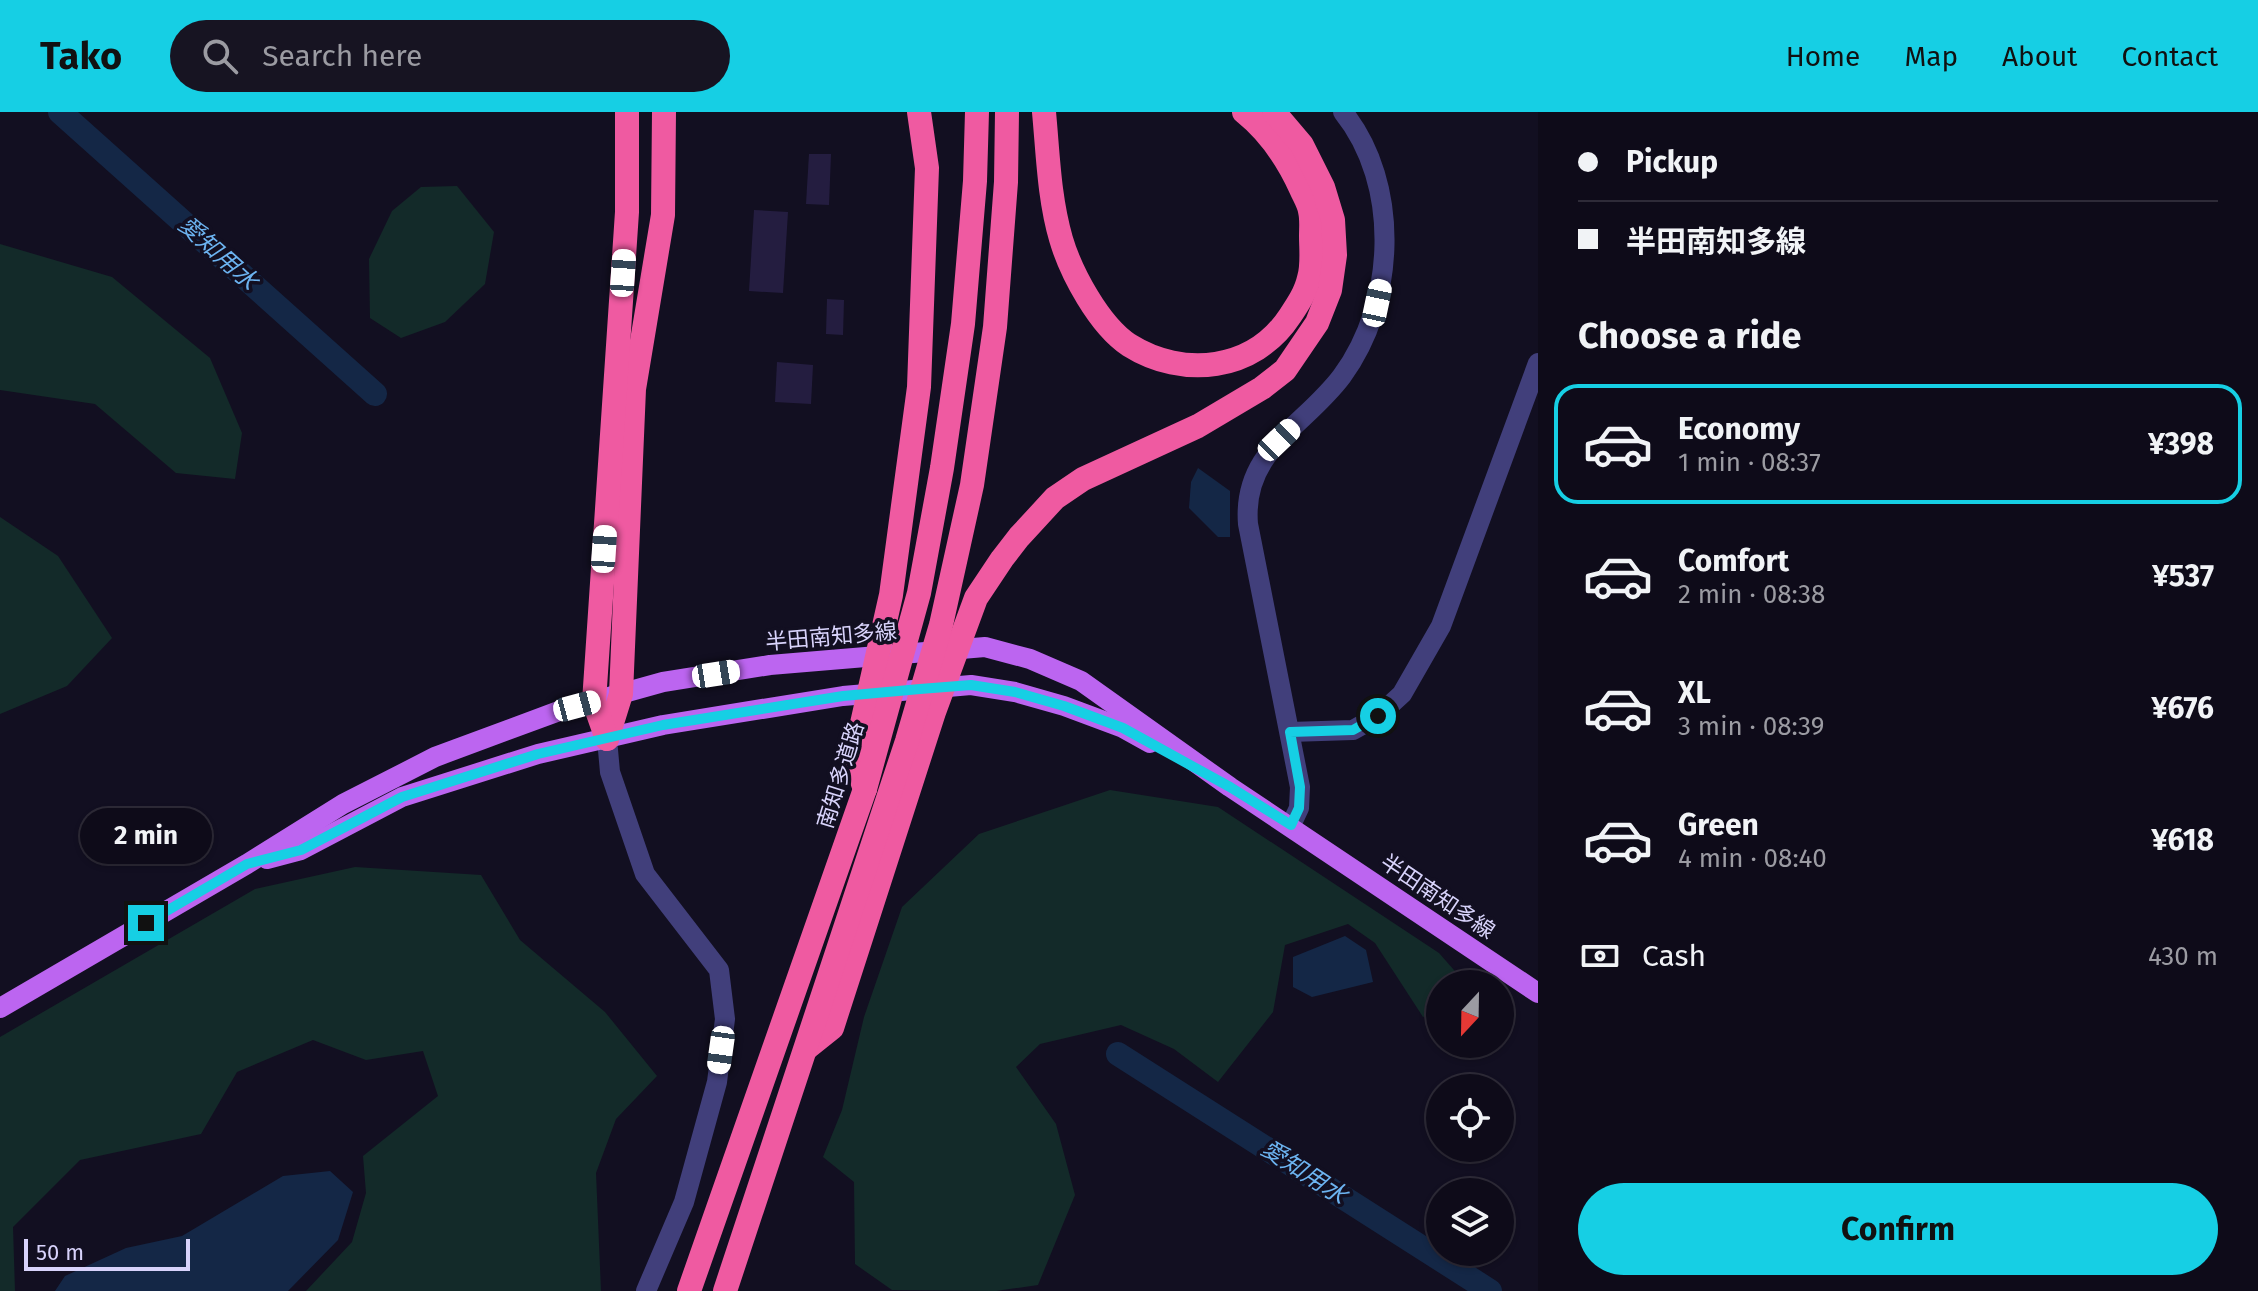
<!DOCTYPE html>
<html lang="en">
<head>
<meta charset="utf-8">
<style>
  body { margin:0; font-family:"Fira Sans","Noto Sans JP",sans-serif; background:#171422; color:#f1f3f6; height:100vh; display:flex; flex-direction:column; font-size:30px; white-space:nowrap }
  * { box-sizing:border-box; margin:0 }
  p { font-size:26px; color:#9b9ba2 }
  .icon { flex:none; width:44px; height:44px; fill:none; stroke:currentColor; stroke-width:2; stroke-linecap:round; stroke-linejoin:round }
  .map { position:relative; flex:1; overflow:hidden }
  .drawer { display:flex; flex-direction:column; background:#0e0b19; width:720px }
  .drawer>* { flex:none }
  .banner { display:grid; align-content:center; height:176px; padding:0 40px; background:#0e0b19 }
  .needle { width:52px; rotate:202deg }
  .controls { position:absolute; left:1426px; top:858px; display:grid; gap:16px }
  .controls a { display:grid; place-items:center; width:88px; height:88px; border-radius:50%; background:#0e0b19; box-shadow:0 2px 6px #0004,0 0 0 2px #2e2b38; font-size:40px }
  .scale { position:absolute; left:24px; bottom:20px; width:166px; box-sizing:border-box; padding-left:8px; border:4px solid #d8d3fb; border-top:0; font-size:22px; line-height:28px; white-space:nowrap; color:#d8d3fb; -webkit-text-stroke:6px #120f21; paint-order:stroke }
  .end { position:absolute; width:36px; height:36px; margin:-18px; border:10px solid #16cfe4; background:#111; box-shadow:0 0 0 4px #111 }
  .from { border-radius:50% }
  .bubble { position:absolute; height:56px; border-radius:28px; background:#0e0b19; box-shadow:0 2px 6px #0004,0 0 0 2px #2e2b38; font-size:26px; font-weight:700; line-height:56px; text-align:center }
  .car { position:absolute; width:24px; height:48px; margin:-24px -12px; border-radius:10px; box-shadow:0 0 6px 2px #0007; background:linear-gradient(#fff 24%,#345 0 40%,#fff 0 76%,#345 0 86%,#fff 0) }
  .banner b { display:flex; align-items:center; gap:28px; height:76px; font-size:30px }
  .banner b+b { border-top:2px solid #2e2b38 }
  .banner i { width:20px; height:20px; background:#f1f3f6 }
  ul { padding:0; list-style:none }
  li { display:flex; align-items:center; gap:24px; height:120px; margin:0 16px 12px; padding:0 24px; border:4px solid transparent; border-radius:24px }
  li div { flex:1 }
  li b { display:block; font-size:30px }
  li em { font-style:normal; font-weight:700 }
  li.selected { border-color:#16cfe4 }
  li>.icon { width:72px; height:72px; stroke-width:1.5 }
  h2 { padding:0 40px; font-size:36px; line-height:96px }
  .pay { display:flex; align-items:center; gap:20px; height:88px; padding:0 40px; font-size:30px }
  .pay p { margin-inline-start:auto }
  .cta { display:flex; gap:16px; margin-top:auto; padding:16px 40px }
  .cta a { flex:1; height:92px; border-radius:48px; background:#16cfe4; color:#111; font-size:32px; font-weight:700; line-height:92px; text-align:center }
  header { display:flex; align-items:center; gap:48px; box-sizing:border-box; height:112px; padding:0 40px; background:#16cfe4; color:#111 }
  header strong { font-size:38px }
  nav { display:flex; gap:44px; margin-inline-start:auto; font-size:28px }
  .search { width:560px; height:72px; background:#171422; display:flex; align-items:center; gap:20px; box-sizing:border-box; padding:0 28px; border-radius:44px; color:#9b9ba2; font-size:30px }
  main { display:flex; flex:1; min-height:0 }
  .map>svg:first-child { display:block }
  .green { fill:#132a29 }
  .water { fill:#142746 }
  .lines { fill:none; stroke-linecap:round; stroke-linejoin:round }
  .canal { stroke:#142746; stroke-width:24 }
  .building { fill:#241d40 }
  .minor { stroke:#413f7b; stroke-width:20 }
  .major { stroke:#bc65f0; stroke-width:20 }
  .highway { stroke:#ef5aa1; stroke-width:24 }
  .route { stroke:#16cfe4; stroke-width:10 }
  .labels { text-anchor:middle; stroke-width:7; stroke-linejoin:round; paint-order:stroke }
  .street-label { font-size:22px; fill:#d8d3fb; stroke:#120f21 }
  .water-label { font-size:24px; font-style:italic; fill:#6cb3f0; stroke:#120f21 }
</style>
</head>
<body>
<header>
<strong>Tako</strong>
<div class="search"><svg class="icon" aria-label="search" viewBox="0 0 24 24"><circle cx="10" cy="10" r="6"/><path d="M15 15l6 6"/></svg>Search here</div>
<nav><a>Home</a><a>Map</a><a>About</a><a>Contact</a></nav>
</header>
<main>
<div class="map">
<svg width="1538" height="1179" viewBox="0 0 1538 1179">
  <rect width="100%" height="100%" fill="#120f21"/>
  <!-- green -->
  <g class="green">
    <polygon points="457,74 494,120 485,172 445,210 401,226 370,206 369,147 392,99 421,75"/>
    <polygon points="0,132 112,165 210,246 242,321 235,367 176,361 95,292 0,278"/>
    <polygon points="0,405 58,444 112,526 67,574 0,602"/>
    <polygon points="1110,678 1218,695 1439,841 1461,866 1461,872 1440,872 1440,899 1423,905 1375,831 1348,812 1285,833 1273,900 1218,970 1174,937 1121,913 1040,932 1016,955 1056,1012 1075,1083 1038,1173 996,1179 892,1178 855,1152 854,1070 823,1045 842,998 864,905 902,795 979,722"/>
    <polygon points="355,755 481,763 520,828 605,900 657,964 616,1007 596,1061 601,1179 306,1179 352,1130 366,1081 363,1044 438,984 423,939 366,948 313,928 237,960 201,1022 80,1048 13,1115 15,1179 0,1179 0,925 255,777"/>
  </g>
  <!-- water -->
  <g class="water">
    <polygon points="1198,356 1230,379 1230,425 1218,425 1189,396 1191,370"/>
    <polygon points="1345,824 1366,838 1373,870 1312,885 1293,875 1293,845"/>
    <polygon points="330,1059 353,1080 338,1128 288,1179 55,1179 65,1164 126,1136 182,1124 283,1064"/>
  </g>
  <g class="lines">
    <!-- canal -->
    <g class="canal">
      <polyline points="60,0 375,282"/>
      <polyline points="1118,942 1490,1179"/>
    </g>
  </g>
  <!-- building -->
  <g class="building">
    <polygon points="809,42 831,42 829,93 806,92"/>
    <polygon points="754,98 788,100 783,181 749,179"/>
    <polygon points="827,187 844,188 843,223 826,222"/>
    <polygon points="777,250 813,253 811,292 775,290"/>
  </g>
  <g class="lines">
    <!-- minor -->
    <g class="minor">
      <polyline points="1290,620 1353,618 1378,604 1402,582 1441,514 1538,251"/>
      <polyline points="607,627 610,660 645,762 719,858 725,907 717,970 684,1090 646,1179"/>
      <path d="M1291,713L1299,696L1300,675L1248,412C1242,338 1304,315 1342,264C1396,191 1401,72 1343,0"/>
    </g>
    <!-- major -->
    <g class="major">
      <polyline points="267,747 301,738 402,685 538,642 663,613 843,584 971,573 1015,580 1064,594 1123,616 1150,631"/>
      <polyline points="0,896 247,752 343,692 435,645 559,599 663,570 770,553 985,535 1030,547 1081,569 1230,675 1538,881"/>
    </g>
    <!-- highway -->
    <g class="highway">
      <path d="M1044,0C1048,42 1049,86 1061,127C1071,161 1099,213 1129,233C1183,267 1254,259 1290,204C1298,192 1306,180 1309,166C1313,153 1311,137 1311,124C1311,116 1312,107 1310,99C1309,92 1304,84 1301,77C1287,46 1270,21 1244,0"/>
      <polyline points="607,627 621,582 634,277 663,103 664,0"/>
      <polyline points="607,627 594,590 627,100 627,0"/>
      <polyline points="865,677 854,647 891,483 919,275 927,56 919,0"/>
      <polyline points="807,936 832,916 934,600 976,486 1002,447 1019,425 1055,386 1083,367 1198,314 1262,276 1285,258 1317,211 1330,178 1335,143 1333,108 1323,75 1302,33 1274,0"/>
      <polyline points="689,1179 865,677 919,481 942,356 963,212 975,69 977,0"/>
      <polyline points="725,1179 907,629 941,513 972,373 995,215 1006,70 1007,0"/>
    </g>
  </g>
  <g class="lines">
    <!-- route -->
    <polyline class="route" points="146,811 247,752 301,738 402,685 538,642 663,613 843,584 920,577 971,573 1015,580 1064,594 1123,616 1230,675 1291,713 1299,696 1300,675 1290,620 1353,618 1378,604"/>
  </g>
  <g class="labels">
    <!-- street labels -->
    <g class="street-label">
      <text transform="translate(831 524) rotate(-5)" y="8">半田南知多線</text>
      <text transform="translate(840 663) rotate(-73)" y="8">南知多道路</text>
      <text transform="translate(1438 784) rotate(34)" y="8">半田南知多線</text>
    </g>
    <!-- water labels -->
    <g class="water-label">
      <text transform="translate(218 141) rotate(42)" y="8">愛知用水</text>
      <text transform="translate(1304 1060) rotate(33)" y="8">愛知用水</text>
    </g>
  </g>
</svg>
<div class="controls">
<a><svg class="needle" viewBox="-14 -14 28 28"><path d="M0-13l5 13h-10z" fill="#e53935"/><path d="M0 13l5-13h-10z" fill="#9b9ba2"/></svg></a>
<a><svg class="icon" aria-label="locate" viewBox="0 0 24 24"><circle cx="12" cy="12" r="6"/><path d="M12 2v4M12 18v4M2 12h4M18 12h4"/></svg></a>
<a><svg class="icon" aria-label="layers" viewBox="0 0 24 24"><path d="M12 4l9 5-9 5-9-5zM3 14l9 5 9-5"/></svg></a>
</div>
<div class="scale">50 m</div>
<i class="end from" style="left:1378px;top:604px"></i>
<i class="end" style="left:146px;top:811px"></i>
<div class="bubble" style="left:80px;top:696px;width:132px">2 min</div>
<i class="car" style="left:623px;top:161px;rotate:4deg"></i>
<i class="car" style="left:1377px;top:191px;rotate:12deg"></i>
<i class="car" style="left:1279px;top:328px;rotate:46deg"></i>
<i class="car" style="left:604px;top:437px;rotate:4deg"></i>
<i class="car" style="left:716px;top:562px;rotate:81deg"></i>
<i class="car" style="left:577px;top:594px;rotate:75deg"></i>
<i class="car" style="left:721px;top:938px;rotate:188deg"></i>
</div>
<section class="drawer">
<div class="banner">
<b><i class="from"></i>Pickup</b>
<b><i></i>半田南知多線</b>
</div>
<h2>Choose a ride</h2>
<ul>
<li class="selected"><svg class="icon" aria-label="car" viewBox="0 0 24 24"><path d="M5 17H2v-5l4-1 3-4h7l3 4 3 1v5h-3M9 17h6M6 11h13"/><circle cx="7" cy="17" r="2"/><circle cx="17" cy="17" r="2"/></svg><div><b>Economy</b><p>1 min · 08:37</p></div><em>¥398</em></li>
<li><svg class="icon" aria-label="car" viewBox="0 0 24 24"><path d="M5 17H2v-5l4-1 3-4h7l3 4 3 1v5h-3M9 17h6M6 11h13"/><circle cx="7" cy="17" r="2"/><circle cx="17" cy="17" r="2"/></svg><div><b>Comfort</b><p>2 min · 08:38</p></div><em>¥537</em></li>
<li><svg class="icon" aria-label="car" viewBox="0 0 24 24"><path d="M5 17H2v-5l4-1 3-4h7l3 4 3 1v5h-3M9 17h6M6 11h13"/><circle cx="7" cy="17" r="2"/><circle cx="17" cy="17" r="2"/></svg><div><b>XL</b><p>3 min · 08:39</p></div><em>¥676</em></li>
<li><svg class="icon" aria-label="car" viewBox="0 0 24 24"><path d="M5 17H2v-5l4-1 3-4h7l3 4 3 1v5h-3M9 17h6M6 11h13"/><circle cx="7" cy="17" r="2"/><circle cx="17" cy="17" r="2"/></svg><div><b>Green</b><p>4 min · 08:40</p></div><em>¥618</em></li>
</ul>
<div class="pay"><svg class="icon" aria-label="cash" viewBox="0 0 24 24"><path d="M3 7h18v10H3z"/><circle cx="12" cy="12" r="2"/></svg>Cash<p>430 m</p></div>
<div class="cta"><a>Confirm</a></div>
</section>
</main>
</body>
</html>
